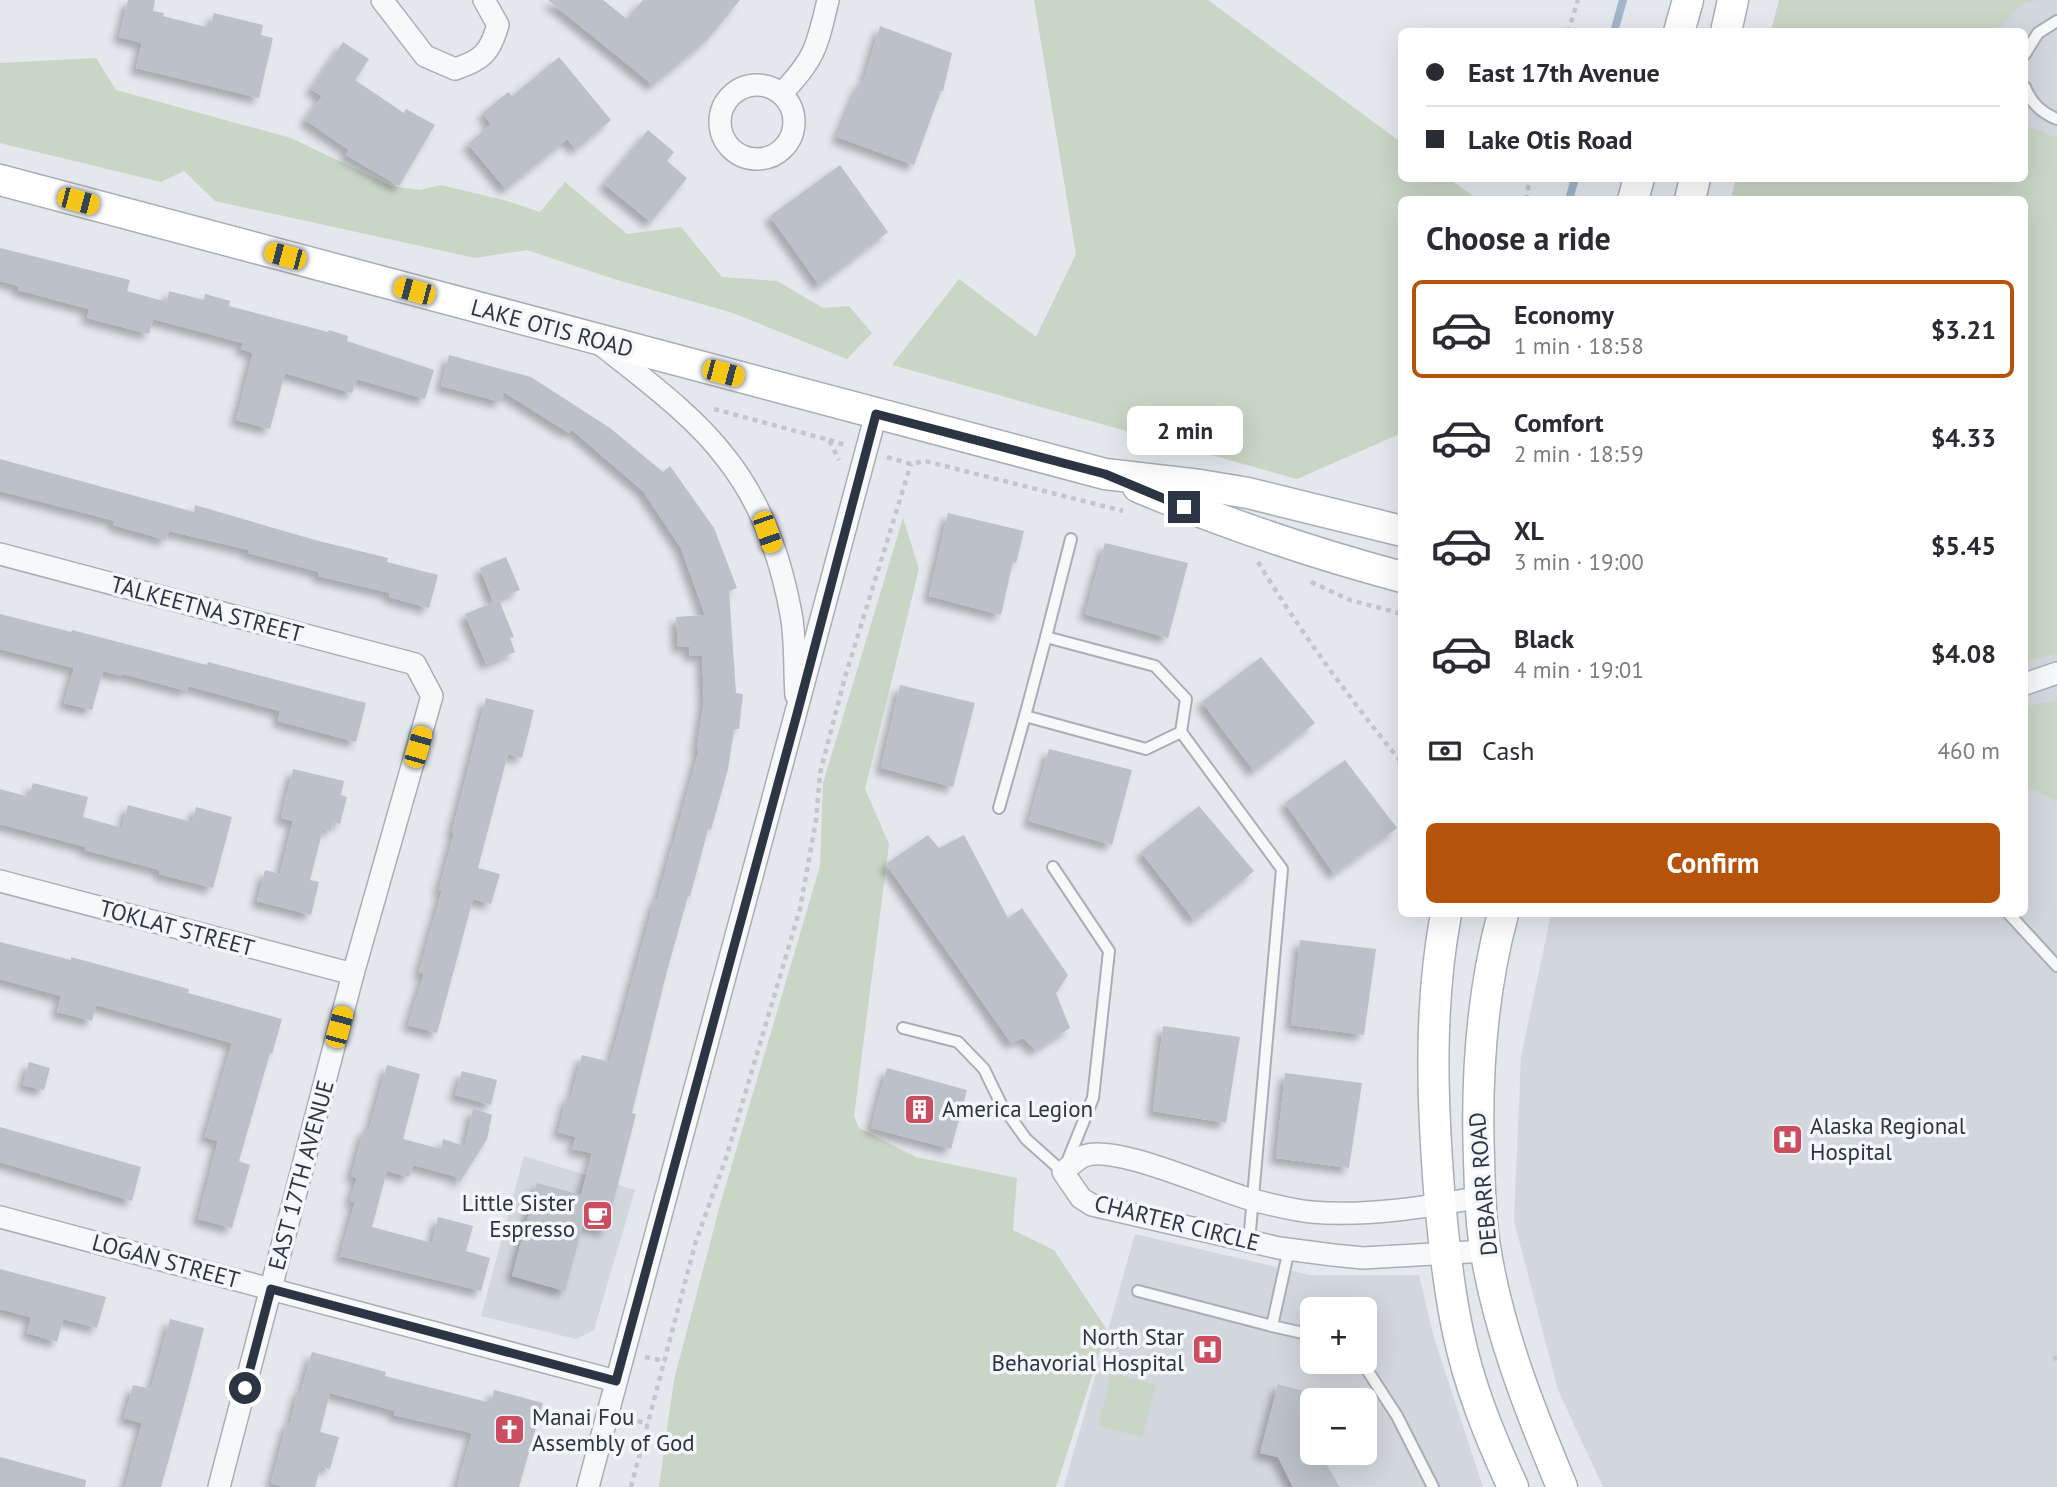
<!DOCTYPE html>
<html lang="en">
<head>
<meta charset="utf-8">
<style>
  body { margin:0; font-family:"PT Sans",sans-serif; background:#f2f2f3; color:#2b2b33; height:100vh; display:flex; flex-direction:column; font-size:26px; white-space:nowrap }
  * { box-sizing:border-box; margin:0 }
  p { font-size:23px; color:#7c7c81 }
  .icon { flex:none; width:38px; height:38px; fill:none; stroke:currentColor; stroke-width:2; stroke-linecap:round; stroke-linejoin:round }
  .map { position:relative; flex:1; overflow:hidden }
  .side { position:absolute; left:1398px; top:196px; width:630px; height:721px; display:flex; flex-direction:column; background:#fff; border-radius:10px; box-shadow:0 7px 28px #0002 }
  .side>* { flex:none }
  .top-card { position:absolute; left:1398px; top:28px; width:630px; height:154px; border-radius:10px; box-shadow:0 7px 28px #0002; display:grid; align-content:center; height:154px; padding:0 28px; background:#fff }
  .fabs { position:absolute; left:1300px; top:1297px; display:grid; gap:14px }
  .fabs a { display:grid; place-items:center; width:77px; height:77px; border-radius:10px; background:#fff; box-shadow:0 7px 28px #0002; font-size:35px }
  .end { position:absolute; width:32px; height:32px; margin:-16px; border:9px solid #2c3544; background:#fff; box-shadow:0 0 0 4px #fff }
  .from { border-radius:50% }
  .bubble { position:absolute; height:49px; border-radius:10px; background:#fff; box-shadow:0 7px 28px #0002; font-size:23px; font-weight:700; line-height:49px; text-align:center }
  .car { position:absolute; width:21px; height:42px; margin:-21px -10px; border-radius:9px; box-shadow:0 0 5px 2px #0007; background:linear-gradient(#f5c518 24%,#345 0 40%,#f5c518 0 76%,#345 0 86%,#f5c518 0) }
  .top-card b { display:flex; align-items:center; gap:24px; height:66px; font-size:26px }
  .top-card b+b { border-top:2px solid #e1e1e2 }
  .top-card i { width:18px; height:18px; background:#2b2b33 }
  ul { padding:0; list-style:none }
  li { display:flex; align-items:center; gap:21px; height:98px; margin:0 14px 10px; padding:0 14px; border:4px solid transparent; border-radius:10px }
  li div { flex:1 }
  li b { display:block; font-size:26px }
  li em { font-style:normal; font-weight:700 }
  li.current { border-color:#b45309 }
  li>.icon { width:63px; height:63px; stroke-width:1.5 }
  h2 { padding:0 28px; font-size:32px; line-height:84px }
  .pay { display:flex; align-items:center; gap:18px; height:77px; padding:0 28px; font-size:26px }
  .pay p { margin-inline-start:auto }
  .button { display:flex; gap:14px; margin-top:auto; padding:14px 28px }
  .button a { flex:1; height:80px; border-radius:10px; background:#b45309; color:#fff; font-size:28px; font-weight:700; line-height:80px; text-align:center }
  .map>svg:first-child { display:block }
  .built { fill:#d2d6dd; fill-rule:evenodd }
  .green { fill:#c9d5c5 }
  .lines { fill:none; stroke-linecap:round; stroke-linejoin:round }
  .stream { stroke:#a0b5ca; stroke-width:8 }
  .building { fill:#bbc0c9; filter:url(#shadow) }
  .lane-casing { stroke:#a9aeb6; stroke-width:14 }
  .street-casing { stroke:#a9aeb6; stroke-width:24 }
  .secondary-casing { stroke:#a9aeb6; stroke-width:33 }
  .path { stroke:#c2c5cb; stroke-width:4.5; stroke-dasharray:5 5; stroke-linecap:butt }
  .lane { stroke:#f7f8fa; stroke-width:10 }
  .street { stroke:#f7f8fa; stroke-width:21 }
  .secondary { stroke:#fff; stroke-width:30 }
  .route { stroke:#2c3544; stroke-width:9 }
  .labels { text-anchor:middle; stroke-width:7; stroke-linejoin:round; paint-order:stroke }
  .street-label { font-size:23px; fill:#2c3544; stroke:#f4f6f9 }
  .poi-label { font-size:23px; fill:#2c3544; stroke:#f4f6f9; text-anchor:start }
</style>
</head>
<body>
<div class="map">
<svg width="2057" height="1487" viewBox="0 0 2057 1487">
  <defs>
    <filter id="shadow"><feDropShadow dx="-6" dy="6" stdDeviation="3.5" flood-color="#0004"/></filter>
  </defs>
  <rect width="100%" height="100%" fill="#e4e7ec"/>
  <!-- built -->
  <g class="built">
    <polygon points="1779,0 2057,0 2057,1487 1603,1487 1558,1390 1514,1221 1521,1057 1551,914 2025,914 2025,200 1731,199 1736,179 2025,178 2025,32 1771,31"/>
    <polygon points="524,1156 635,1190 594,1330 576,1339 481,1316"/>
    <path d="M1135,1234L1310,1275H1419L1434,1338L1483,1487H1340L1333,1475L1329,1477L1321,1464L1324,1453L1365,1452V1400H1338L1279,1384L1261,1452L1278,1457L1293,1487H1064ZM1312,1309H1365V1362H1312Z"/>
  </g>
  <!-- green -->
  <g class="green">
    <polygon points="1034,0 1208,0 1402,143 1402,178 1449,179 1478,199 1402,200 1402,433 1297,479 892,365 959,279 1036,337 1076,254"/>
    <polygon points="1779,0 2039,0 2023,3 1997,31 1771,31"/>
    <polygon points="96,58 116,90 291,138 391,186 420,190 441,185 507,201 540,212 565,182 627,234 681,227 722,277 777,281 823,308 849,306 872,333 847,359 733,313 614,279 527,250 475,258 215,201 184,171 161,182 0,143 0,63"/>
    <polygon points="2025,125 2057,138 2057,654 2025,661 2025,200 1731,199 1736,179 2025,178"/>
    <polygon points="903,518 919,569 865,789 889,844 854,1116 859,1128 916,1157 1017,1178 1013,1230 1054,1250 1107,1330 1056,1487 659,1487 674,1380 720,1205 820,866 823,783"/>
    <polygon points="2057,700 2057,801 2037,791 2025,789 2025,707"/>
    <polygon points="1112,1373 1156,1385 1142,1437 1098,1426"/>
  </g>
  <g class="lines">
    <!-- stream -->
    <g class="stream">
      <polyline points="1614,32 1623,0"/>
      <polyline points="1569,200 1575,178"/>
    </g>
  </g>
  <!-- building -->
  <g class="building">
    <polygon points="128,0 155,0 153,11 164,13 163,16 210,28 214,13 263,25 261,35 273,38 259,98 136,68 142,43 119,37"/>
    <polygon points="548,0 603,0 627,19 643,0 740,0 708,39 653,85"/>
    <polygon points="880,26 952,53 943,91 941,91 914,165 837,137 860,82 863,83"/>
    <polygon points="343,42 369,59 355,80 404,113 406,109 435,125 399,186 346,155 349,150 305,120 322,96 311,89"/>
    <polygon points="559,57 611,120 576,149 567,139 506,189 468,144 491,124 483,113 508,92 512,96"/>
    <polygon points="648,130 674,152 667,161 687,178 651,222 604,184"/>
    <polygon points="840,165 888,232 819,285 770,216"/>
    <polygon points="0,248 130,280 127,291 167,302 169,291 204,300 205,294 230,301 229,306 328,332 329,330 348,336 347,341 434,370 425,399 357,379 352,393 285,373 270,429 236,420 253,353 241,349 243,343 153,319 149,334 87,318 89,309 18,290 19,286 0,281"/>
    <polygon points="449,355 531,377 610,428 663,472 670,466 714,528 737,588 729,591 736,693 743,694 739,729 734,729 728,769 711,830 708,829 690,897 688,896 666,975 632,1113 636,1114 606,1231 583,1225 565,1291 512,1276 537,1183 581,1195 592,1153 572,1149 576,1137 558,1132 567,1097 571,1098 582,1055 610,1062 655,899 657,900 677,830 699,750 697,749 704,700 702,655 690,656 689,647 678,647 676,617 705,615 681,548 643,491 571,429 569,433 504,392 501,402 441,386"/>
    <polygon points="0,459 194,512 195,505 315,540 388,558 387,562 438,575 429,608 389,597 390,593 318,576 319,572 248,553 249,550 169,531 166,540 113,525 115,521 0,491"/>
    <polygon points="948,513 1024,531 1016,563 1013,562 1001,615 929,596"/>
    <polygon points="1105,543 1188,563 1168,638 1085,614"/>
    <polygon points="506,557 520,590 493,601 480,568"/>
    <polygon points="499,600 514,637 510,638 515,652 486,664 465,614"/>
    <polygon points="0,614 71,632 72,630 207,665 208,662 366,703 356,742 278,721 280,711 188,686 187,691 123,674 122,676 103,671 92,710 64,703 74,668 0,649"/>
    <polygon points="1261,657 1315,723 1254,771 1202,702"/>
    <polygon points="900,685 975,703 953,787 881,768"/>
    <polygon points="486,698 534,710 522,758 508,754 478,868 500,874 491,904 473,899 437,1033 408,1025 424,974 419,972 442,891 439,890 454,833 452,832"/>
    <polygon points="1049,749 1132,770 1112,845 1029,821"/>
    <polygon points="1345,760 1397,828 1334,874 1285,803"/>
    <polygon points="293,769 344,781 341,795 347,797 340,824 333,822 331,831 323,829 310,880 319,882 311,915 257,901 265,870 280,874 293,821 281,818"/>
    <polygon points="33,783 88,797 83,817 122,828 128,805 192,822 196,807 232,817 213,888 159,874 160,870 85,850 86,847 0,824 0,789 29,797"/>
    <polygon points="1199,806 1254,871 1194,920 1141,852"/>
    <polygon points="928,835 939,848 964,835 1008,918 1022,908 1068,975 1056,993 1070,1028 1035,1050 1023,1038 1011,1043 886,864"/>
    <polygon points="1300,940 1376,949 1364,1035 1291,1025"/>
    <polygon points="0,942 71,960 71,957 189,989 188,993 282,1019 272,1054 270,1053 239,1161 250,1165 232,1228 198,1219 218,1141 205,1137 232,1043 96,1005 92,1021 57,1012 61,996 0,979"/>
    <polygon points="1163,1026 1240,1037 1226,1123 1153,1111"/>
    <polygon points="29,1062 50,1068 44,1090 23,1085"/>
    <polygon points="387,1065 420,1074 403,1139 441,1149 443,1139 465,1146 473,1108 492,1115 487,1139 460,1182 457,1181 458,1177 413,1165 409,1177 387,1171 372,1227 432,1243 438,1217 473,1226 466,1251 490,1258 481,1291 340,1256 355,1202 350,1201 357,1178 351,1176 364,1129 369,1130"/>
    <polygon points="887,1068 967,1090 951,1149 871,1128"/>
    <polygon points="462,1071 497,1080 491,1105 455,1095"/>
    <polygon points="1285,1073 1362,1083 1349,1168 1276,1158"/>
    <polygon points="0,1127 141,1167 132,1201 0,1162"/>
    <polygon points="0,1269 106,1297 97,1328 63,1319 57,1342 27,1333 31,1317 0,1309"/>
    <polygon points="170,1319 204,1328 188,1390 161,1487 125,1487 142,1423 124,1418 133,1385 151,1389"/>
    <polygon points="312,1352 386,1372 385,1376 491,1403 494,1390 543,1403 519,1487 457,1487 472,1433 394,1415 395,1411 330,1393 320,1432 339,1437 330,1469 321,1466 315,1487 284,1487 271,1483 287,1423 290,1424 298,1391 301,1391"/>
    <polygon points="1278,1384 1312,1393 1312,1452 1319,1452 1340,1487 1293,1487 1278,1457 1260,1453"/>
    <polygon points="0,1457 86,1480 85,1487 0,1487"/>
  </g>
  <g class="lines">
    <defs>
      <g id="lane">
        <polyline points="2025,54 2038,33 2057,21"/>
        <path d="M2025,87C2031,103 2041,113 2057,119"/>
        <polyline points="1046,637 1071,539"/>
        <polyline points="1181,732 1146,749 1025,716 1046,637 1155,666 1186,699 1181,732 1282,869 1249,1242"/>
        <polyline points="999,808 1025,716"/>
        <polyline points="2009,914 2057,966"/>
        <polyline points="903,1028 958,1042 984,1069 1001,1104 1026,1139 1063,1172 1093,1098 1109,951 1053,867"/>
        <polyline points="1138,1291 1272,1326 1289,1249"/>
        <polyline points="1272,1326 1312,1335"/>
        <polyline points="1362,1362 1397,1416 1433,1487"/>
      </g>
      <g id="street">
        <path d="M382,0L425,56L455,69C483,60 490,52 498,25L484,0"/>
        <circle cx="757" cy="122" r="37"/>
        <path d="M781,94C815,59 817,47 828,0"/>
        <path d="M599,343C641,377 694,415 726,458C761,502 781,559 791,614C796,640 794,668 796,695"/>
        <polyline points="0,554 415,664 432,696 353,974 219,1487"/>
        <polyline points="2025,684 2057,673"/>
        <polyline points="0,881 353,974"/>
        <path d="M1481,1197C1427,1207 1367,1217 1311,1212C1292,1210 1272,1205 1253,1200C1217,1191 1115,1143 1084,1156C1077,1159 1069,1167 1063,1172L1081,1198L1092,1205L1279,1248L1333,1255L1363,1258L1486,1251"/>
        <polyline points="0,1217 616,1381"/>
        <polyline points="588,1487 876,414"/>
      </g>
      <g id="secondary">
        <polyline points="1679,32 1688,0"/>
        <polyline points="1726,32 1733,0"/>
        <polyline points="0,180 1105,474 1200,485 1248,493 1402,531"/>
        <polyline points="1633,200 1639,178"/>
        <polyline points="1690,200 1695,178"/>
        <path d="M1138,487C1226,524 1309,552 1402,577"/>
        <path d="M1446,914C1429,1004 1432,1098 1439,1189C1443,1237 1448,1285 1458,1332C1469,1386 1490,1437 1513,1487"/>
        <path d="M1503,914C1481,995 1476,1077 1479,1160C1480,1186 1480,1214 1484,1240C1496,1325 1529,1408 1562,1487"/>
      </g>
    </defs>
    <!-- lane casing -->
    <use href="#lane" class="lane-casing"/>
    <!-- street casing -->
    <use href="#street" class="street-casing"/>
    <!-- secondary casing -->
    <use href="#secondary" class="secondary-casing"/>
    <!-- path -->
    <g class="path">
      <polyline points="1568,32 1578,0"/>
      <polyline points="1527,200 1529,178"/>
      <polyline points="714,409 829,440 839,460"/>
      <polyline points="829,440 845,445"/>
      <polyline points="887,457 911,464 925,461 1123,511"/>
      <path d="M1258,562C1301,633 1350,699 1402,763"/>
      <polyline points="1311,582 1350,600 1402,614"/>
      <polyline points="2054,1356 2057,1362"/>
      <polyline points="645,1357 665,1361"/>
      <polyline points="628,1418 648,1424"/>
      <polyline points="631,1487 696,1241 726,1158 800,909 816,820 820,773 845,677 911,464"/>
    </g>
    <!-- lane -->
    <use href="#lane" class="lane"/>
    <!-- street -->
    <use href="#street" class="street"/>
    <!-- secondary -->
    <use href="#secondary" class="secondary"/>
  </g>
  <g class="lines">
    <!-- route -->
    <polyline class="route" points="245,1388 271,1289 616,1381 797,714 876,414 1105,474 1184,507"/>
  </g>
  <!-- icons -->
  <defs>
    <symbol id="building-square" viewBox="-11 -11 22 22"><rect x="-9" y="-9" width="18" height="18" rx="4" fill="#cd4d60" stroke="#f4f6f9"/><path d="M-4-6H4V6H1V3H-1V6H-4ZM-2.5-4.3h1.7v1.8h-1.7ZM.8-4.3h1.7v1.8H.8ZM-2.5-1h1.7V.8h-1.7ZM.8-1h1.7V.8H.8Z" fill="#fff"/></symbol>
    <symbol id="hospital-square" viewBox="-11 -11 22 22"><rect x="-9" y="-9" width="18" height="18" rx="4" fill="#cd4d60" stroke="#f4f6f9"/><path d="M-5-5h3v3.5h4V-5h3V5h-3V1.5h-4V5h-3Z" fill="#fff"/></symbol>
    <symbol id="cafe-square" viewBox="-11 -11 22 22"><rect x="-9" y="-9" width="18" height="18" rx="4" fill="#cd4d60" stroke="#f4f6f9"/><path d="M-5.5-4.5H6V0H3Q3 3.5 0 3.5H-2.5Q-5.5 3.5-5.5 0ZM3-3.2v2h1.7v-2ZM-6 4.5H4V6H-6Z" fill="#fff"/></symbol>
    <symbol id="church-square" viewBox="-11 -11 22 22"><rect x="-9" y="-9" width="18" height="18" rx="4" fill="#cd4d60" stroke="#f4f6f9"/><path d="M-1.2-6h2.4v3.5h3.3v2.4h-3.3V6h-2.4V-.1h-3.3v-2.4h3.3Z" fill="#fff"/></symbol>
  </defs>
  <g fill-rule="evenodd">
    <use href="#building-square" x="902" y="1092" width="35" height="35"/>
    <use href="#hospital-square" x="1770" y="1122" width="35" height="35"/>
    <use href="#cafe-square" x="580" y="1198" width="35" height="35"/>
    <use href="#hospital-square" x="1190" y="1332" width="35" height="35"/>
    <use href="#church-square" x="492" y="1412" width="35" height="35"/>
  </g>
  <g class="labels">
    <!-- street labels -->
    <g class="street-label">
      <text transform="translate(552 328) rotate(15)" y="8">LAKE OTIS ROAD</text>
      <text transform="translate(207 609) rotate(15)" y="8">TALKEETNA STREET</text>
      <text transform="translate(177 928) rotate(15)" y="8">TOKLAT STREET</text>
      <text transform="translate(301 1175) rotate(-75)" y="8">EAST 17TH AVENUE</text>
      <text transform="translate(1483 1184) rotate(-95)" y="8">DEBARR ROAD</text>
      <text transform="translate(1177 1223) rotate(14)" y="8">CHARTER CIRCLE</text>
      <text transform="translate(166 1261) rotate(15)" y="8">LOGAN STREET</text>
    </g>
    <!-- poi labels -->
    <g class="poi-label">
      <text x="942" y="1117">America Legion</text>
      <text x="1810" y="1134">Alaska Regional<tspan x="1810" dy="26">Hospital</tspan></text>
      <text x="575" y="1211" text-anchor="end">Little Sister<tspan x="575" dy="26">Espresso</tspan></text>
      <text x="1184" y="1345" text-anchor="end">North Star<tspan x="1184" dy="26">Behavorial Hospital</tspan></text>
      <text x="532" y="1425">Manai Fou<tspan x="532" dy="26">Assembly of God</tspan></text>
    </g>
  </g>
</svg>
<div class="fabs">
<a>+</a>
<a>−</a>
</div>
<i class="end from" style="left:245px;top:1388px"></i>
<i class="end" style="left:1184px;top:507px"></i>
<div class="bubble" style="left:1127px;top:406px;width:116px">2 min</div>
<i class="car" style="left:78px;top:201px;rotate:105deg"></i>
<i class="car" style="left:285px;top:256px;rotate:285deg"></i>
<i class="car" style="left:414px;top:291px;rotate:285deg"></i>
<i class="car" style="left:723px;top:373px;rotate:105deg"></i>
<i class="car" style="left:767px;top:532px;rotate:161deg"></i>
<i class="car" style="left:418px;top:747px;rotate:16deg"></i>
<i class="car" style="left:339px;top:1027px;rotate:15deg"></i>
<div class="top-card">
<b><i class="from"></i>East 17th Avenue</b>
<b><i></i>Lake Otis Road</b>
</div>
<section class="side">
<h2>Choose a ride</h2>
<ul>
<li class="current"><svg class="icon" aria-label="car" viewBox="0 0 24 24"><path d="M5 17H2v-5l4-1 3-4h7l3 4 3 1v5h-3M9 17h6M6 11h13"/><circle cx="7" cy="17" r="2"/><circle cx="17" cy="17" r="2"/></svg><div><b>Economy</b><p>1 min · 18:58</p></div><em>$3.21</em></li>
<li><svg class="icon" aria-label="car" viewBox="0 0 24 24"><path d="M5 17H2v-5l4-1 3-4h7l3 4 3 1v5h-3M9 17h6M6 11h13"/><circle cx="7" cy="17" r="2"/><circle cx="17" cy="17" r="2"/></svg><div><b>Comfort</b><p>2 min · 18:59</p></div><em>$4.33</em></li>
<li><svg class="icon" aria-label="car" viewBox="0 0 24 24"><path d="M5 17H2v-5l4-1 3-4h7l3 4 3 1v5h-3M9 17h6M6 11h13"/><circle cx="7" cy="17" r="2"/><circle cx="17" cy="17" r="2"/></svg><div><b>XL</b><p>3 min · 19:00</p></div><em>$5.45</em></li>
<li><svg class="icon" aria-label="car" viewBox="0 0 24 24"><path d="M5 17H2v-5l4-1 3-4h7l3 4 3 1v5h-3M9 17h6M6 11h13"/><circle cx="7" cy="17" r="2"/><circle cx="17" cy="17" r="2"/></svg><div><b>Black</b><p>4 min · 19:01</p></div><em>$4.08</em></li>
</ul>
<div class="pay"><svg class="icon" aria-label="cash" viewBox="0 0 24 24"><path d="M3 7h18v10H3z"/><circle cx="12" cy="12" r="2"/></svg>Cash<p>460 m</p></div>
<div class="button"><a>Confirm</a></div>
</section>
</div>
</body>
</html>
